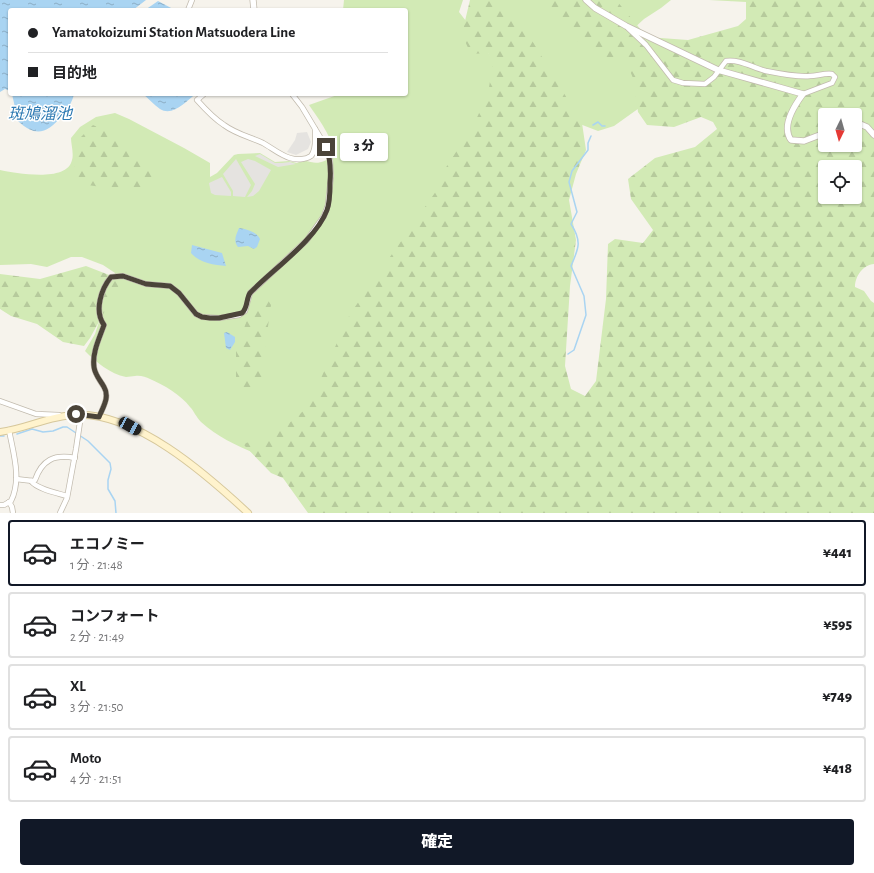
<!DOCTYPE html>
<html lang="ja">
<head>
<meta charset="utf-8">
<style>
  body { margin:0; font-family:"Alegreya Sans","Noto Sans JP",sans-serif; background:#f2f2f2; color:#202124; height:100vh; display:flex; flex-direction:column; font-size:15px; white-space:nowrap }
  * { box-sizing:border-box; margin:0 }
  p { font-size:13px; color:#757577 }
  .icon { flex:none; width:22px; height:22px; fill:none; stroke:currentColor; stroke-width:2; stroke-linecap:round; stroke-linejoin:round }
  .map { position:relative; height:513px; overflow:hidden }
  .side { display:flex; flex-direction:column; background:#fff; flex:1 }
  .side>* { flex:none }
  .hud { position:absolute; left:8px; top:8px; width:400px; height:88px; border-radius:4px; box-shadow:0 1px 3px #0004; display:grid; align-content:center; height:88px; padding:0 20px; background:#fff }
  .needle { width:26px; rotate:185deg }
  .fabs { position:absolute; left:818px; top:108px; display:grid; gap:8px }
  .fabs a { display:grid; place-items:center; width:44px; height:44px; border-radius:4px; background:#fff; box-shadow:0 1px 3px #0004; font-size:20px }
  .end { position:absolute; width:18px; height:18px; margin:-9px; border:5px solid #4b4439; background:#fff; box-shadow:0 0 0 2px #fff }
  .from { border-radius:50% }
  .bubble { position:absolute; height:28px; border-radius:4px; background:#fff; box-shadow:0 1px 3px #0004; font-size:13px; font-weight:800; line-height:28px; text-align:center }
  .car { position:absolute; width:12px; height:24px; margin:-12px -6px; border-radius:5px; box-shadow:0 0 3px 1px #0007; background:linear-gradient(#222 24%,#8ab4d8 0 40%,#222 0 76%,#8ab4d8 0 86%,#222 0) }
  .hud b { display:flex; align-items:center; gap:14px; height:38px; font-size:15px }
  .hud b+b { border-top:1px solid #e0e0e0 }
  .hud i { width:10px; height:10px; background:#202124 }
  ul { padding:7px 0 0; list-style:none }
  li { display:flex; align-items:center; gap:12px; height:66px; margin:0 8px 6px; padding:0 12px; border:2px solid #e0e0e0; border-radius:4px }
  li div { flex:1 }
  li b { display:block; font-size:15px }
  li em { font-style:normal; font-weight:800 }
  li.selected { border-color:#111827 }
  li>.icon { width:36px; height:36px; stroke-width:1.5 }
  .primary-button { display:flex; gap:8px; margin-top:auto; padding:8px 20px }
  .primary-button a { flex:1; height:46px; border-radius:4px; background:#111827; color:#fff; font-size:16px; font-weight:800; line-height:46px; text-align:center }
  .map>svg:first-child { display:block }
  .grass { fill:#d2eab5 }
  .forest { fill:url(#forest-firs); fill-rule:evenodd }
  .parking { fill:#e5e3e0 }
  .water { fill:url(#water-ripples) }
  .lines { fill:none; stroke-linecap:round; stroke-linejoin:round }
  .stream { stroke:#a9d4f2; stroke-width:1.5 }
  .minor-casing { stroke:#c2bbae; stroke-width:6 }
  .tertiary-casing { stroke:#c2bbae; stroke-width:7 }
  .secondary-casing { stroke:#d6c79b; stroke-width:8 }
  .minor { stroke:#fff; stroke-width:4.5 }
  .tertiary { stroke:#fff; stroke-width:5.5 }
  .secondary { stroke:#fff3cd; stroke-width:6 }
  .route { stroke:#4b4439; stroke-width:5 }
  .labels { text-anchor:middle; stroke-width:3; stroke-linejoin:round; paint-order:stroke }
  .water-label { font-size:16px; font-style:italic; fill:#2e7ab2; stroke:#fff }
</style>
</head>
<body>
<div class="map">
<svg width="874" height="513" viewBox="0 0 874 513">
  <defs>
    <pattern id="forest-firs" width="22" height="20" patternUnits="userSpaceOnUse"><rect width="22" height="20" fill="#d2eab5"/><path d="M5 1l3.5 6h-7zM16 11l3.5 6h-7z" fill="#b6ca9c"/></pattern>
    <pattern id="water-ripples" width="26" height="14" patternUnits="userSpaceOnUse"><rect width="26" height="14" fill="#a9d4f2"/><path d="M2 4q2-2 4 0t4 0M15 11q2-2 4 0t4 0" fill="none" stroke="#8caec5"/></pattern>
  </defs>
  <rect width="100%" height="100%" fill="#f6f3ec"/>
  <!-- grass -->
  <g class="grass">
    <path d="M344,0H463L459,12L476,34L504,77L338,382L262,456C239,447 219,438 201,422C196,417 194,411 190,407C181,395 164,385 150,379C146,377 140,375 135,376C132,376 129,377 126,377C110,374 96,362 85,351L95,334L115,273L103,265L82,257H71L47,267L31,264L0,265V170C16,173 67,183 72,160C74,154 71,144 71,138L80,127L96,117L115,113L129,119L184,148L210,163V177L217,173L234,155L238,154L260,153L275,162L289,161L297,163L304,160C317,165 322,163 334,156C335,141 318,118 309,105L340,94H406V10H343Z"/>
    <polygon points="496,0 671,0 661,8 644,19 631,31 656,96 614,126 598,131 572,121"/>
  </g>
  <!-- forest -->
  <g class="forest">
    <path d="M470,0H501L528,34L582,123L586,150L576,174L569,200L576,240L570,286L565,366L571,389L585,396L596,381L606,299L608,244L615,239L643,243L653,230L631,199L628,179L655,158L695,147L717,129L713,122L701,117L674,127L647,125L638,112L633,78L625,59L608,58L585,48L568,32L551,8L550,0H616L647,37L688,40L738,26L746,19V2L709,0H874V264C863,265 855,276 855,287L864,291L871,301L874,303V513H308L283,478L271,473L243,444L277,433L308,407L350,314L439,187L443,172L473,126L488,94L493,62L488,53L471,54L463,37L464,25ZM825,115H855V145H825ZM825,167H855V197H825Z"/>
    <polygon points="93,125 110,133 154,176 153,184 140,189 108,188 81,184 74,169 81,137"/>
    <polygon points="86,266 122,280 90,338 84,346 63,342 37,324 11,316 0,309 0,274 40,279"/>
    <polygon points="264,294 271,305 265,348 263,351 262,382 256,388 243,391 236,380 236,351 248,317"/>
  </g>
  <!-- parking -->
  <g class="parking">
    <polygon points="307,132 311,142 308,149 296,155 287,152 295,140 297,133"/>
    <polygon points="260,154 275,163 282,163 290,162 296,164 278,167 255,156"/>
    <polygon points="236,159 251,185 245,197 233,196 233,191 223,174"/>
    <polygon points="248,159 255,161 271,170 259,191 253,196 247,197 252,191 255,184 241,162"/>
    <polygon points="222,177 231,192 231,196 215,195 211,193 209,183"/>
  </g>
  <!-- water -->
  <g class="water">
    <polygon points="0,0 146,0 133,10 10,10 10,91 5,89 0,92"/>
    <polygon points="158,1 173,9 174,10 145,10"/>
    <path d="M12,94H74C72,103 68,108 62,116C47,133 36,138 18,121Z"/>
    <path d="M143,94H196C186,101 173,117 160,109C154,105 148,98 143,94Z"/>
    <path d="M239,228C246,229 257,232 260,239L257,247L254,249L248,246L238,247C233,241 236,235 239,228Z"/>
    <path d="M192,245L222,253L226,266C214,265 199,263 191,253Z"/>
    <polygon points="227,332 235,337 235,342 230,350 226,348 224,333"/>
  </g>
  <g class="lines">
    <!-- stream -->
    <g class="stream">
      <polyline points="593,125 598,122 602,126 605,126"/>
      <path d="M568,354L574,350L586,315L584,296L571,266C579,248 582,241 571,224L577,212L569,182L572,171L588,150V143L591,136"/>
      <polyline points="17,434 32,429 43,432 53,431 63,427 67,427 88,441 110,463 111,469 108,480 108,489 115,501 116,513"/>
      <polyline points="0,436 4,436"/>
    </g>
    <defs>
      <g id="minor">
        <polyline points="188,10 192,0"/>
        <path d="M628,28L646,45L673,80L683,83L705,84L714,77L726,61C740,59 753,68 766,71C776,73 800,77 810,76C817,76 824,73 832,74L835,77L832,83L803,94"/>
        <path d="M204,94L197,100C205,109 213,118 224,125C236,134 250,137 263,143C272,148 280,155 290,158C296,160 305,160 311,156C317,149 315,137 315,129"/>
        <polyline points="0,401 36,414 59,415"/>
        <path d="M99,417C103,407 110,397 104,387C100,380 95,375 94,367C92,353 99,339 104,325C94,311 101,289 111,277L123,276L146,284L170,286L179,293L191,308L196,314L202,317L219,318L239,315L245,311L250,293L307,240L324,216L328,205L331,176L330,160L326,147L302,107L292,94"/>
        <path d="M16,479L33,481L35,480C42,460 54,454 75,458"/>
        <path d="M31,481C37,489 57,493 67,496"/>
        <polyline points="9,502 12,507 13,513"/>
        <path d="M0,505H4L11,501C22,479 13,452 9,430"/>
        <polyline points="60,513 67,498 76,449 81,415"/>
      </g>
      <g id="tertiary">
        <polyline points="253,0 254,10"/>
        <path d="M586,0L595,8L626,26L718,70L803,94C794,106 781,126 791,140L804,141L825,133"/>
        <polyline points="855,122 867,127 874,135"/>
      </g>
      <path id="secondary" d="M0,432C25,429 49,416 74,415C135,411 206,474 248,513"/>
    </defs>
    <!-- minor casing -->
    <use href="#minor" class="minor-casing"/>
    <!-- tertiary casing -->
    <use href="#tertiary" class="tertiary-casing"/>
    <!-- secondary casing -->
    <use href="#secondary" class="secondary-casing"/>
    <!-- minor -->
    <use href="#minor" class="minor"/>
    <!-- tertiary -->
    <use href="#tertiary" class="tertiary"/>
    <!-- secondary -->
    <use href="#secondary" class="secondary"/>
  </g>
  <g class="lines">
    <!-- route -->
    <path class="route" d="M76,414L99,417C103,407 110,397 104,387C100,380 95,375 94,367C92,353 99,339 104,325C94,311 101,289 111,277L123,276L146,284L170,286L179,293L196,314L202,317L210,318H219L242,313C248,308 246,299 250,293C272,270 316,240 327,210C330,202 330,192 330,183C331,170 331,159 326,147"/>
  </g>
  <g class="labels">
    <!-- water labels -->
    <g class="water-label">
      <text x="40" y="119">斑鳩溜池</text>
    </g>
  </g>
</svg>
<div class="fabs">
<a><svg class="needle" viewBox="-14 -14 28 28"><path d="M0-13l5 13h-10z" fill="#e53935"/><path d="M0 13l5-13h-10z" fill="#757577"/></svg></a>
<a><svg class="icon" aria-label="locate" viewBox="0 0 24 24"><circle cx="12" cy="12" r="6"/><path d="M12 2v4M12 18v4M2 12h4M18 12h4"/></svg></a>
</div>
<i class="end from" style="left:76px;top:414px"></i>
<i class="end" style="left:326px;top:147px"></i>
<div class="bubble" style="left:340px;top:133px;width:48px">3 分</div>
<i class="car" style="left:130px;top:426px;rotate:119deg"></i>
<div class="hud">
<b><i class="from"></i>Yamatokoizumi Station Matsuodera Line</b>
<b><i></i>目的地</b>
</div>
</div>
<section class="side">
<ul>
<li class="selected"><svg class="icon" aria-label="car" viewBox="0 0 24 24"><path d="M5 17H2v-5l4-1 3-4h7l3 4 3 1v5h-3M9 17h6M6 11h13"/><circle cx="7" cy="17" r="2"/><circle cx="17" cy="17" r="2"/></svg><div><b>エコノミー</b><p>1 分 · 21:48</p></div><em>¥441</em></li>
<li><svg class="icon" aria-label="car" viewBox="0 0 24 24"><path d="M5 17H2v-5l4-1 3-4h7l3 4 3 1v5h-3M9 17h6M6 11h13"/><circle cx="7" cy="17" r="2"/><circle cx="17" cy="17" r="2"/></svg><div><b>コンフォート</b><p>2 分 · 21:49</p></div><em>¥595</em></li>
<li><svg class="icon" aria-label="car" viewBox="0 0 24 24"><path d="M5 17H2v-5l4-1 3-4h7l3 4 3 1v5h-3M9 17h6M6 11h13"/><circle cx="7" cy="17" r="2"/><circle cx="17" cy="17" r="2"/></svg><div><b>XL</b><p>3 分 · 21:50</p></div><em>¥749</em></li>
<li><svg class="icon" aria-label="car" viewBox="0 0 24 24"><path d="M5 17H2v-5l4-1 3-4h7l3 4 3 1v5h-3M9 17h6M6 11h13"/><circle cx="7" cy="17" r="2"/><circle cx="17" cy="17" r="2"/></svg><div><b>Moto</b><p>4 分 · 21:51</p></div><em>¥418</em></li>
</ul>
<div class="primary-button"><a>確定</a></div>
</section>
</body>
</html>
